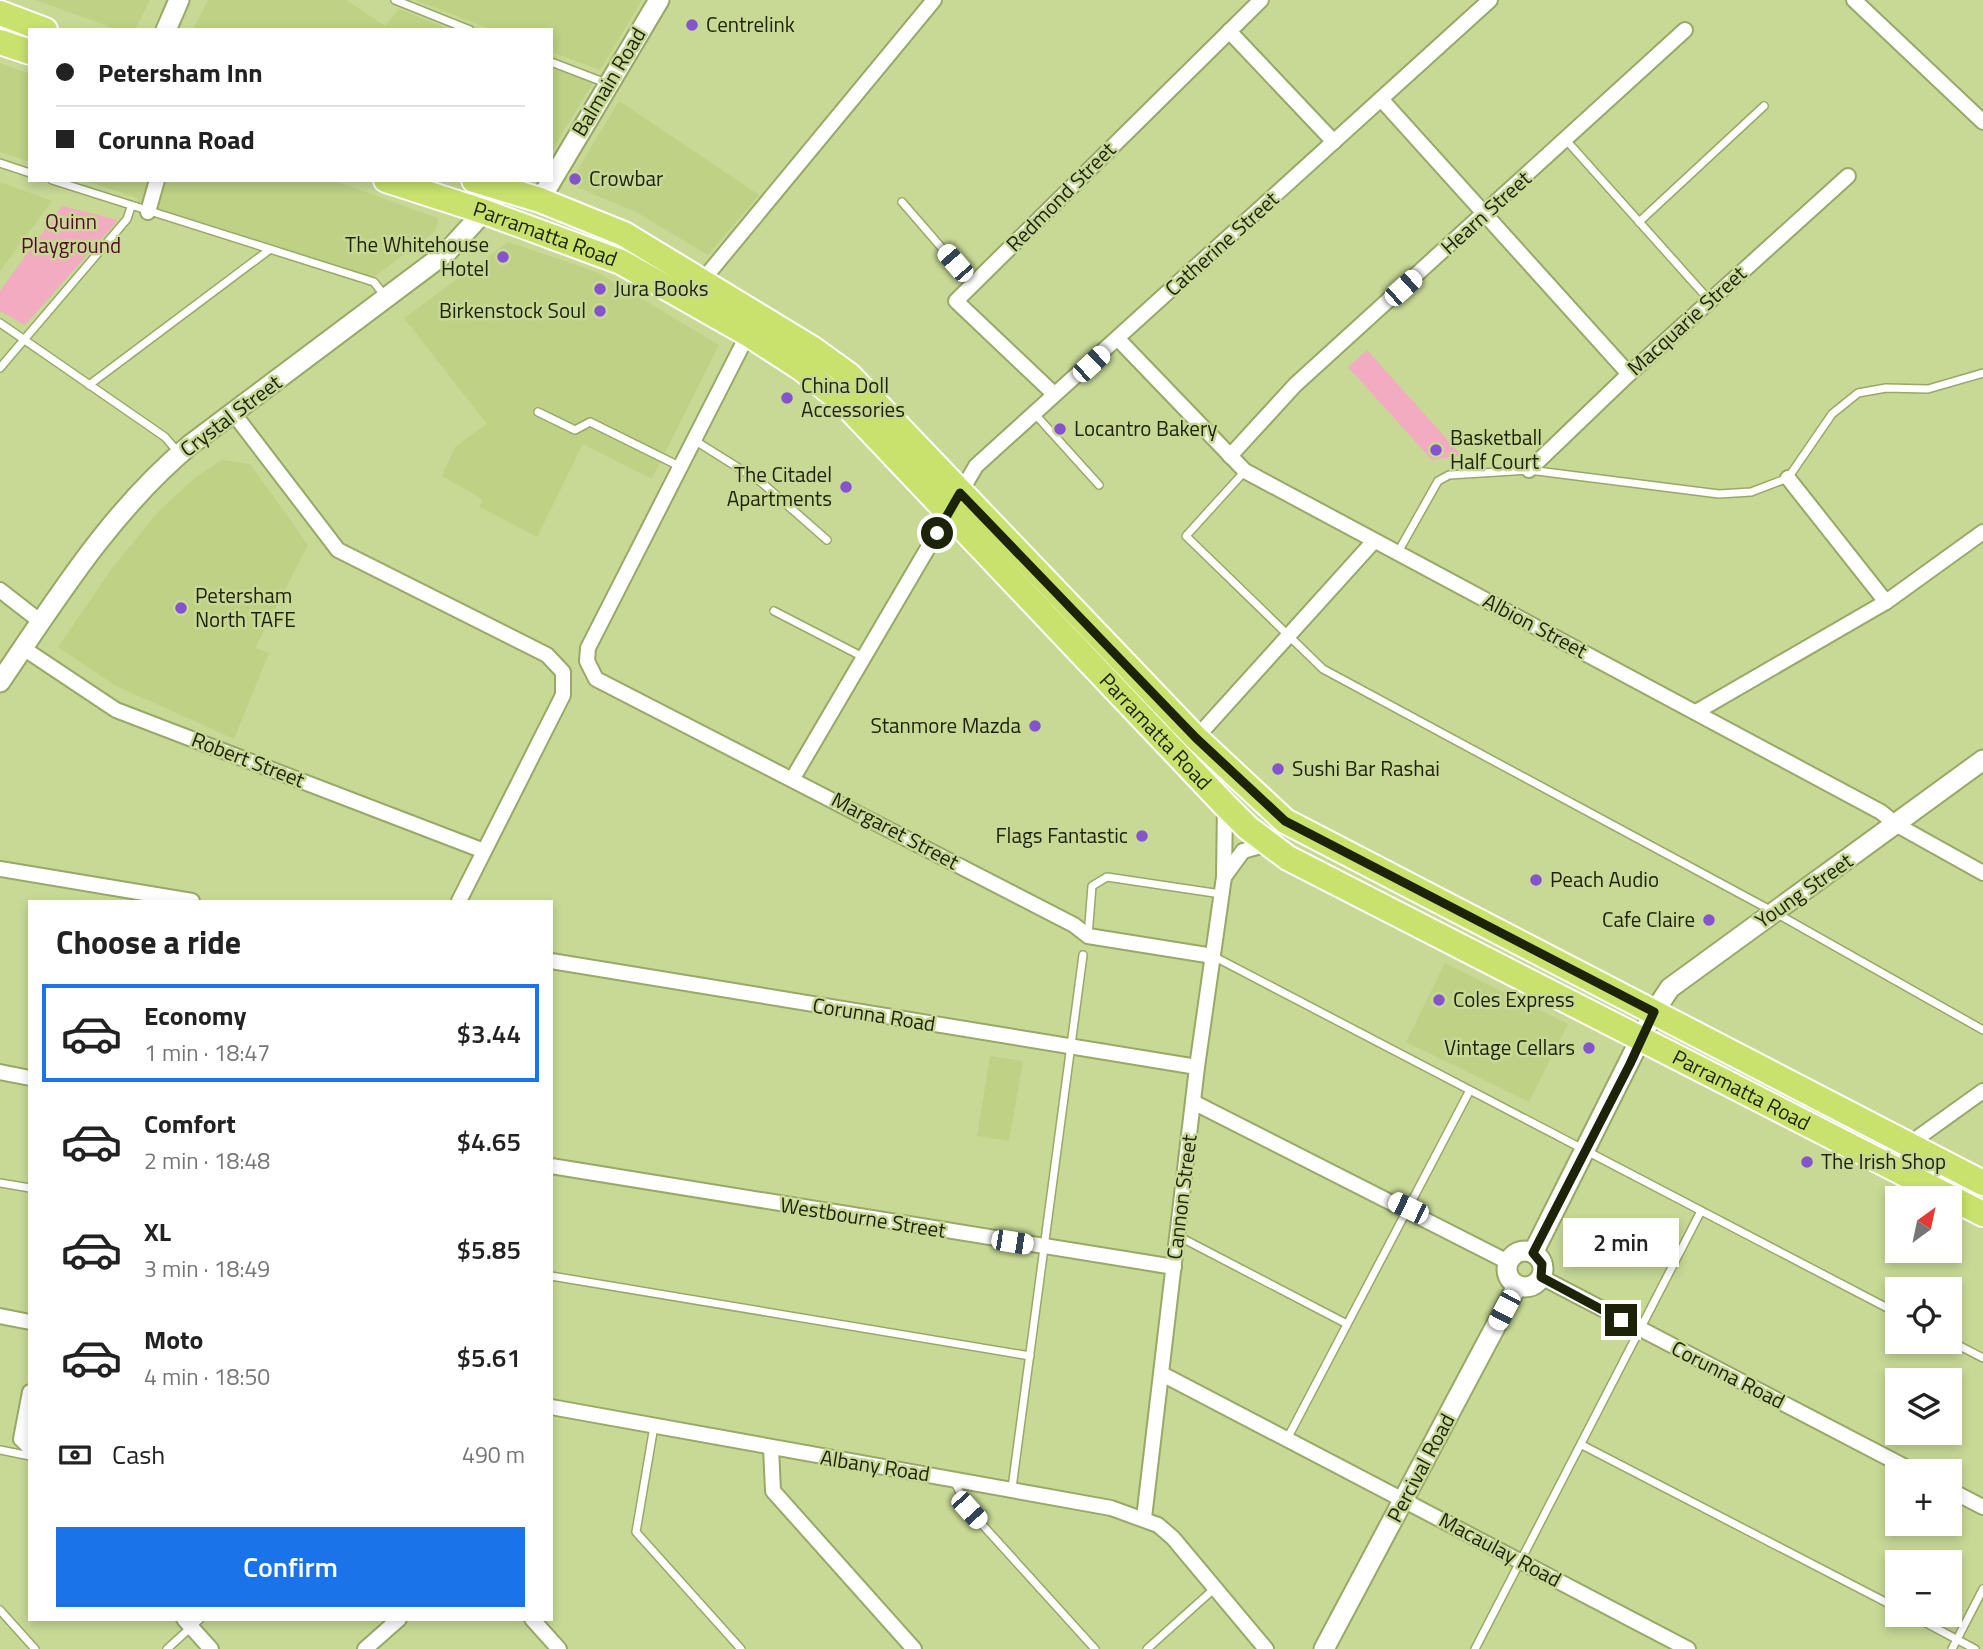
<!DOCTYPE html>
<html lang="en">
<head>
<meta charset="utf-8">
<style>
  body { margin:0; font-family:"Titillium Web",sans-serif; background:#f2f2f2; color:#222; height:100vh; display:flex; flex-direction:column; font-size:26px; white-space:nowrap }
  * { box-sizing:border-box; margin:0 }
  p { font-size:23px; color:#767676 }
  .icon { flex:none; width:38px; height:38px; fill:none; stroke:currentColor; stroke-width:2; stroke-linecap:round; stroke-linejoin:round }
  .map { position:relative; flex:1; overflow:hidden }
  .details { position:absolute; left:28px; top:900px; width:525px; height:721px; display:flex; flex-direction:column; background:#fff; border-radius:0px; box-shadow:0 4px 10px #0003 }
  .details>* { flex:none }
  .top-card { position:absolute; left:28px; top:28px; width:525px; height:154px; border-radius:0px; box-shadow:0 4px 10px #0003; display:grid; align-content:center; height:154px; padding:0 28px; background:#fff }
  .needle { width:46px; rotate:33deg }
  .buttons { position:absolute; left:1885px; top:1186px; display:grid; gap:14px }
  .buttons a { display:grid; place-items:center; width:77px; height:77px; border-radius:0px; background:#fff; box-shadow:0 4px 10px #0003; font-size:35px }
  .end { position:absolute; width:32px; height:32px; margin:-16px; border:9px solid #1d2308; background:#fff; box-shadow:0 0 0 4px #fff }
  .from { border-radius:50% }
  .bubble { position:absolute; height:49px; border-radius:0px; background:#fff; box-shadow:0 4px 10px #0003; font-size:23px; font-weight:600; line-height:49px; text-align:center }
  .car { position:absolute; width:21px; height:42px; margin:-21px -10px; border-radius:9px; box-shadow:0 0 5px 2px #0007; background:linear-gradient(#fff 24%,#345 0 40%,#fff 0 76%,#345 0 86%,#fff 0) }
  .top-card b { display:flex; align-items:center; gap:24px; height:66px; font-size:26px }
  .top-card b+b { border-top:2px solid #e0e0e0 }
  .top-card i { width:18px; height:18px; background:#222 }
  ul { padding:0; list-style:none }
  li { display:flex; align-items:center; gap:21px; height:98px; margin:0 14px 10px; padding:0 14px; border:4px solid transparent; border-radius:0px }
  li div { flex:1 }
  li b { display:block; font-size:26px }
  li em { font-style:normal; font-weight:600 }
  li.on { border-color:#1a73e8 }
  li>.icon { width:63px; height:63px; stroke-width:1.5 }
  h2 { padding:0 28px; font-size:32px; line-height:84px }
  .pay { display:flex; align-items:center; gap:18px; height:77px; padding:0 28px; font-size:26px }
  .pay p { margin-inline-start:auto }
  .cta { display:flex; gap:14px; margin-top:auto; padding:14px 28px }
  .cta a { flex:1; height:80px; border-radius:0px; background:#1a73e8; color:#fff; font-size:28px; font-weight:600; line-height:80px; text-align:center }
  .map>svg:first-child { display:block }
  .built { fill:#bed185 }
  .green { fill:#f2abc0 }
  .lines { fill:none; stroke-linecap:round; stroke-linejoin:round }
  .lane-casing { stroke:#98a867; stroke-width:10 }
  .street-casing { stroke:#98a867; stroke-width:18 }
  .secondary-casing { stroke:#98a867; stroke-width:23 }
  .highway-casing { stroke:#fff; stroke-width:28 }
  .lane { stroke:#fff; stroke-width:7 }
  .street { stroke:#fff; stroke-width:14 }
  .secondary { stroke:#fff; stroke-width:19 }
  .highway { stroke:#c8e26d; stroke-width:24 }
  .route { stroke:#1d2308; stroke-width:9 }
  .poi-dot { fill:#8553cb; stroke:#c8d996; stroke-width:2.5 }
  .labels { text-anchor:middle; stroke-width:5; stroke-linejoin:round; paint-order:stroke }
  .poi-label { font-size:21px; fill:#1d2308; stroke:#c8d996; text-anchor:start }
  .street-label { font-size:21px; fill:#1d2308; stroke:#c8d996 }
  .park-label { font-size:21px; fill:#58082d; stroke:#c8d996 }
</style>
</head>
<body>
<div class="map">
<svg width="1983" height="1649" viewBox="0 0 1983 1649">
  <rect width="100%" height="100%" fill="#c8d996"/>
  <!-- built -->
  <g class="built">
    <polygon points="36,0 150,0 135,30 118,30"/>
    <polygon points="208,0 346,0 385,26 399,9 452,30 193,30"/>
    <polygon points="415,0 642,0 600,70 551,52 551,30 493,30"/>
    <polygon points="0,63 30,74 30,162 0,152"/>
    <polygon points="551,68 593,83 551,152"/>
    <polygon points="619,101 759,195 708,255 636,212 569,184"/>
    <polygon points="84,180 332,180 438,218 436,230 432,234 372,278 136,207 138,199"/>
    <polygon points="0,182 52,201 0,271"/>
    <polygon points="508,242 597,272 719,345 652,479 583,444 537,537 480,507 482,499 442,476 455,447 487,424 404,318"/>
    <polygon points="222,460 250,464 308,545 255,648 269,653 234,739 114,685 58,647 112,568 160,510 196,477"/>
    <polygon points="1445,963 1568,1024 1529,1102 1406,1042"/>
    <polygon points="990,1056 1023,1061 1009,1141 977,1136"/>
  </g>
  <!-- green -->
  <g class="green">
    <polygon points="62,206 118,220 25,325 0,311 0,291"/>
    <polygon points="1367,350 1461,455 1432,460 1348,367"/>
  </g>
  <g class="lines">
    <defs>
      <g id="lane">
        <polyline points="395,0 470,30"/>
        <polyline points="551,62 606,83"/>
        <polyline points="1566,140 1710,301"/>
        <polyline points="0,163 30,173"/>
        <polyline points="52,180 374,282 384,295"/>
        <polyline points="902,202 973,284"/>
        <polyline points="1639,222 1764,106"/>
        <polyline points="0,323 165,437 177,451"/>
        <polyline points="0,368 127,219 131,207"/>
        <polyline points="89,385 269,250"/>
        <polyline points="538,412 575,430 590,422 679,466"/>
        <polyline points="1034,413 1099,485"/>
        <polyline points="694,440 761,482 827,540"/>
        <polyline points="1245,471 1186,536 1323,669 1774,912 1983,1030"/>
        <polyline points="1398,552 1438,481 1449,475 1529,470 1719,494 1751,492 1788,478 1832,414 1858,393 1886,388 1928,389 1983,373"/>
        <polyline points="774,611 863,657"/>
        <polyline points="1088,936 1092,886 1107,877 1221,894"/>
        <polyline points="1213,956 1897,1313"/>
        <polyline points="0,1183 30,1188"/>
        <polyline points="1178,1236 1347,1324"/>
        <polyline points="551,1276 1030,1356"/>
        <polyline points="1950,1341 1983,1358"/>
        <polyline points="654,1426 636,1532 741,1649"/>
        <polyline points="1287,1439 1469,1092"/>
        <polyline points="1582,1445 1897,1608"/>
        <polyline points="0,1450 30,1456"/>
        <polyline points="954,1481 969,1510 1095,1649"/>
        <polyline points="1012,1488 1083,955"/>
        <polyline points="0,1610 35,1649"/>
        <polyline points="1911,1615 1975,1649"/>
        <polyline points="167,1649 200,1619"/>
        <polyline points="1147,1649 1215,1588"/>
        <polyline points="1475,1649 1701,1211"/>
        <polyline points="1952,1649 1983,1589"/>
      </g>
      <g id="street">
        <polyline points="1854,0 1983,122"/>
        <polyline points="1229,31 1334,142"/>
        <polyline points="1381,99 1629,374"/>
        <polyline points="148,212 157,180"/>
        <polyline points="702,281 934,0"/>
        <polyline points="748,334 588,648 587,661 596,679 1074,925 1088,936 1213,956"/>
        <polyline points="1118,339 1245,471 1881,812 1897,825 1983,873"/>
        <polyline points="1054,394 956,301 1261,0"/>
        <polyline points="234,414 338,550 547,655 563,672 563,695 459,901"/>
        <polyline points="1230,456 1295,385 1685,30"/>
        <polyline points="1529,470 1629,374 1848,176"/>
        <polyline points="1788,478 1886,602"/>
        <polyline points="0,590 41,622"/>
        <polyline points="23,648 116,710 484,851"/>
        <polyline points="1696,712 1886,602 1983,532"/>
        <polyline points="1196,738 1374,541"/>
        <polyline points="793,778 976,466 1490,0"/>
        <polyline points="0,869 192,901"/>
        <polyline points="1224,877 1243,851 1268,844"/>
        <polyline points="551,961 1197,1067"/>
        <polyline points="0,1072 30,1078"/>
        <polyline points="1193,1102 1508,1262"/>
        <polyline points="1909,1144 1983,1091"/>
        <polyline points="551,1166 1174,1267"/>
        <polyline points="1541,1277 1915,1472"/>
        <polyline points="0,1316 30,1322"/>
        <polyline points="1162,1374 1688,1649"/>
        <polyline points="30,1392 21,1439 30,1448"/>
        <polyline points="551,1407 1111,1508 1158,1525 1173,1538 1266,1649"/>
        <polyline points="771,1447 773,1491 914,1649"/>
        <polyline points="1950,1490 1983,1507"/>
        <polyline points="1144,1518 1197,1067 1224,877 1225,805"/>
        <polyline points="184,1619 211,1649"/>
        <polyline points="532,1619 559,1649"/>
        <polyline points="365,1649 399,1619"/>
      </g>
      <g id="secondary">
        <polyline points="166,30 179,0"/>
        <polyline points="540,200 659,0"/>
        <path d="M0,682C57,598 111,511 190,445L447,252L504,190"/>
        <circle cx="1525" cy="1269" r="18"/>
        <polyline points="1533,1253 1654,1012 1670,988 1983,760"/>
        <polyline points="1324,1649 1517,1286"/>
      </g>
      <g id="highway">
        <polyline points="0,13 45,30"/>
        <polyline points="0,42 30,52"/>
        <path id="s1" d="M386,180L485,212L621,262L748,334L802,369L847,406L1225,805L1248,828L1288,858L1983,1214"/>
        <polyline points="474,180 540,200 624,234 813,349 849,375 1196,738 1285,821 1983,1183"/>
      </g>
    </defs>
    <!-- lane casing -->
    <use href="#lane" class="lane-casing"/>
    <!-- street casing -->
    <use href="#street" class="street-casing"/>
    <!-- secondary casing -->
    <use href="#secondary" class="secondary-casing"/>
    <!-- highway casing -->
    <use href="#highway" class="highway-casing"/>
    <!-- lane -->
    <use href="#lane" class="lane"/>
    <!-- street -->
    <use href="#street" class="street"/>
    <!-- secondary -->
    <use href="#secondary" class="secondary"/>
    <!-- highway -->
    <use href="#highway" class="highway"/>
  </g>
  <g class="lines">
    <!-- route -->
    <polyline class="route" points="937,533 960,493 1196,738 1285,821 1654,1012 1630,1064 1533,1253 1542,1264 1541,1277 1621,1320"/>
  </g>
  <!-- markers -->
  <g class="poi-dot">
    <circle cx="692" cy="25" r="7"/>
    <circle cx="575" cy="179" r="7"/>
    <circle cx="503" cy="257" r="7"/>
    <circle cx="600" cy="289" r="7"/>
    <circle cx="600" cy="311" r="7"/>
    <circle cx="787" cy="398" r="7"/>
    <circle cx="1060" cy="429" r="7"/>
    <circle cx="1436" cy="450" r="7"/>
    <circle cx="846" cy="487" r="7"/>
    <circle cx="181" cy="608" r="7"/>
    <circle cx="1035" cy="726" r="7"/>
    <circle cx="1278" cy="769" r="7"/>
    <circle cx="1142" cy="836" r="7"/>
    <circle cx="1536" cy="880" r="7"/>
    <circle cx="1709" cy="920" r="7"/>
    <circle cx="1439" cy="1000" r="7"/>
    <circle cx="1589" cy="1048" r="7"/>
    <circle cx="1807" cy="1162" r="7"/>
  </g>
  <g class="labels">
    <!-- poi labels -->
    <g class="poi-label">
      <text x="706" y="32">Centrelink</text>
      <text x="589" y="186">Crowbar</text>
      <text x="489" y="252" text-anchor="end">The Whitehouse<tspan x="489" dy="24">Hotel</tspan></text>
      <text x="614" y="296">Jura Books</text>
      <text x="586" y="318" text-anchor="end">Birkenstock Soul</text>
      <text x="801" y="393">China Doll<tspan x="801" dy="24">Accessories</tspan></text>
      <text x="1074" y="436">Locantro Bakery</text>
      <text x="1450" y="445">Basketball<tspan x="1450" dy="24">Half Court</tspan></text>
      <text x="832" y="482" text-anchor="end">The Citadel<tspan x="832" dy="24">Apartments</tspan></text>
      <text x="195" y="603">Petersham<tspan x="195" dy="24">North TAFE</tspan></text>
      <text x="1021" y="733" text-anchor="end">Stanmore Mazda</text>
      <text x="1292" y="776">Sushi Bar Rashai</text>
      <text x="1128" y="843" text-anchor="end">Flags Fantastic</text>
      <text x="1550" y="887">Peach Audio</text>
      <text x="1695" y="927" text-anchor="end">Cafe Claire</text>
      <text x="1453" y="1007">Coles Express</text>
      <text x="1575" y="1055" text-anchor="end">Vintage Cellars</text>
      <text x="1821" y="1169">The Irish Shop</text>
    </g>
    <!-- street labels -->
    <g class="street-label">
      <text transform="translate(609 82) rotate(-59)" y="7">Balmain Road</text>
      <text transform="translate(1061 197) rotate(-45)" y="7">Redmond Street</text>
      <text transform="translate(1486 213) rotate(-42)" y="7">Hearn Street</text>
      <text dy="7" stroke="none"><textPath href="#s1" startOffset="168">Parramatta Road</textPath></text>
      <text transform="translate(1222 244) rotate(-42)" y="7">Catherine Street</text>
      <text transform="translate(1687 321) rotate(-42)" y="7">Macquarie Street</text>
      <text transform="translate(231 416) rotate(-37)" y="7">Crystal Street</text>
      <text transform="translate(1535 626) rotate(28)" y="7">Albion Street</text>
      <text dy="7" stroke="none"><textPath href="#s1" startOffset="966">Parramatta Road</textPath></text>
      <text transform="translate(248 760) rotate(21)" y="7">Robert Street</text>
      <text transform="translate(895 831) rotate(28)" y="7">Margaret Street</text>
      <text transform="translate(1804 891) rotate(-35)" y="7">Young Street</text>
      <text transform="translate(874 1015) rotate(9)" y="7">Corunna Road</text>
      <text dy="7" stroke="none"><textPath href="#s1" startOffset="1659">Parramatta Road</textPath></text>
      <text transform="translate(1182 1197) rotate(-83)" y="7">Cannon Street</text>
      <text transform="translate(863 1218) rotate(9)" y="7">Westbourne Street</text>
      <text transform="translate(1728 1375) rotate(27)" y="7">Corunna Road</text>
      <text transform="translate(875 1466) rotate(9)" y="7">Albany Road</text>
      <text transform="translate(1421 1468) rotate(-62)" y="7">Percival Road</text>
      <text transform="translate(1500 1550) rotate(28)" y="7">Macaulay Road</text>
    </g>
    <!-- park labels -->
    <g class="park-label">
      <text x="71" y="229">Quinn<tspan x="71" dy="24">Playground</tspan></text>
    </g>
  </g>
</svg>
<div class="buttons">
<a><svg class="needle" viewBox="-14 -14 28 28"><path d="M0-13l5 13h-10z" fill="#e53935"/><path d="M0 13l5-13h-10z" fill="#767676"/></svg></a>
<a><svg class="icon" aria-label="locate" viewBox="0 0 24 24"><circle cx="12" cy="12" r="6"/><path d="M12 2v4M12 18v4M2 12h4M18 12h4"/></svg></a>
<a><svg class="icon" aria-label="layers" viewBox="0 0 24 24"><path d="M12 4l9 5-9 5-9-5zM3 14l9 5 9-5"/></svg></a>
<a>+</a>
<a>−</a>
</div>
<i class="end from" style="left:937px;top:533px"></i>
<i class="end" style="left:1621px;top:1320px"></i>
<div class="bubble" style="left:1563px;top:1218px;width:116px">2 min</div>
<i class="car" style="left:955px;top:263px;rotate:319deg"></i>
<i class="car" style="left:1403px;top:288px;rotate:48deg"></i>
<i class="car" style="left:1091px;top:364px;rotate:47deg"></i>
<i class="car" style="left:1408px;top:1208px;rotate:296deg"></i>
<i class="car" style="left:1012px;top:1242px;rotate:99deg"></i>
<i class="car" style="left:1504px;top:1310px;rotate:208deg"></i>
<i class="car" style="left:969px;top:1510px;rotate:138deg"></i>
<div class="top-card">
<b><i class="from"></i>Petersham Inn</b>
<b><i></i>Corunna Road</b>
</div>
<section class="details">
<h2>Choose a ride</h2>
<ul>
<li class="on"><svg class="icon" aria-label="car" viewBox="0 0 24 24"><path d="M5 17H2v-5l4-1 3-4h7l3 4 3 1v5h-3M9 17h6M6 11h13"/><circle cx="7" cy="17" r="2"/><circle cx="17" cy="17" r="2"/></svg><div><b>Economy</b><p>1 min · 18:47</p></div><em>$3.44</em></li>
<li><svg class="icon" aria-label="car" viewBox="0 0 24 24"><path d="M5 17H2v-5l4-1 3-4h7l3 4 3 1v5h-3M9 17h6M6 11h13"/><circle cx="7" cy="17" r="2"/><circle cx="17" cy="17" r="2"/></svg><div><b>Comfort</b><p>2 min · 18:48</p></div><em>$4.65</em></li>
<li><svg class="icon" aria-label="car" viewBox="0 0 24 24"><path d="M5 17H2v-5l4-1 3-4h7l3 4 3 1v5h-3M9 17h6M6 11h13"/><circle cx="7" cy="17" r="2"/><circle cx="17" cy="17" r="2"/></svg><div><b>XL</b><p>3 min · 18:49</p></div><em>$5.85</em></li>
<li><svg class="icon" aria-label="car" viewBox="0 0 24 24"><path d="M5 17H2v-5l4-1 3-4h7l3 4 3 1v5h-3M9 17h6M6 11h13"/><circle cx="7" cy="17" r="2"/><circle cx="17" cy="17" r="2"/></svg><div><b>Moto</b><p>4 min · 18:50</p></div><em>$5.61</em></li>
</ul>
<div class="pay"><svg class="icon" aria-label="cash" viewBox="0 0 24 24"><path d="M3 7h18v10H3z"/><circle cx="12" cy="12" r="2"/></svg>Cash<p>490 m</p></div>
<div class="cta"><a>Confirm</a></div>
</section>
</div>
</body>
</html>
